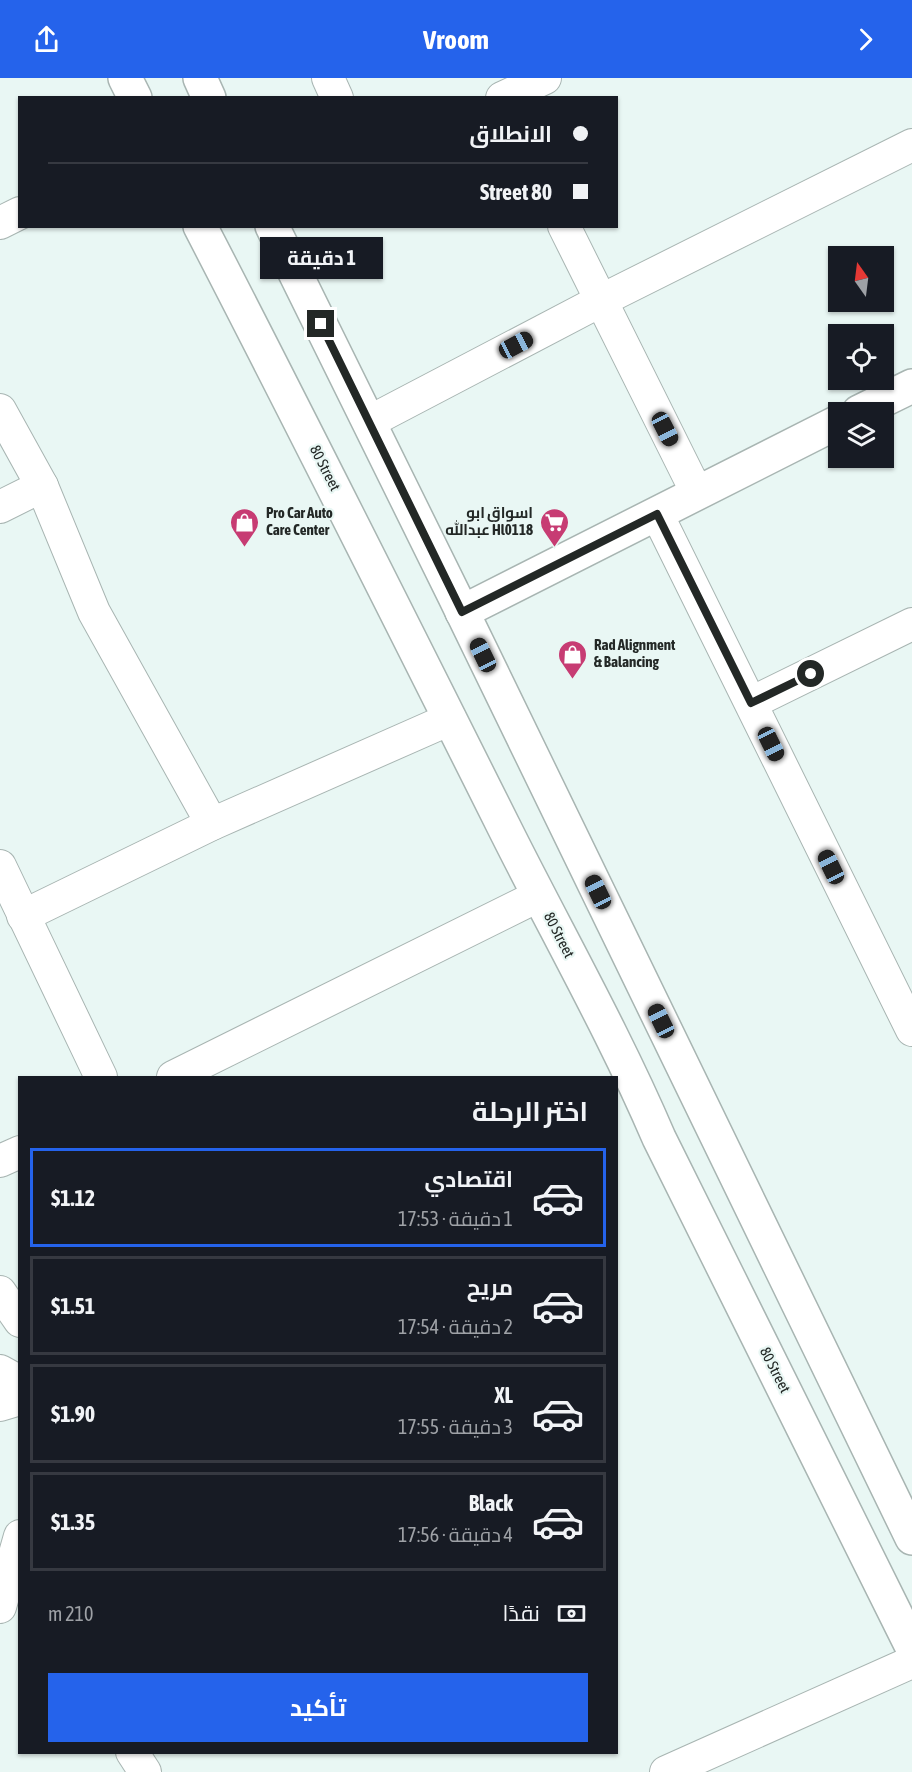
<!DOCTYPE html>
<html lang="ar">
<head>
<meta charset="utf-8">
<style>
  body { margin:0; font-family:"Asap Condensed",Cairo,sans-serif; background:#20242c; color:#f1f3f6; direction:rtl; height:100vh; display:flex; flex-direction:column; font-size:22px; white-space:nowrap }
  * { box-sizing:border-box; margin:0 }
  p { font-size:20px; color:#9ea1a6 }
  .icon { flex:none; width:33px; height:33px; fill:none; stroke:currentColor; stroke-width:2; stroke-linecap:round; stroke-linejoin:round }
  .map { position:relative; flex:1; overflow:hidden; direction:ltr }
  .sheet { position:absolute; left:18px; top:998px; width:600px; height:678px; display:flex; flex-direction:column; background:#171b24; border-radius:0px; box-shadow:0 2px 4px #0004; direction:rtl }
  .sheet>* { flex:none }
  .banner { position:absolute; left:18px; top:18px; width:600px; height:132px; border-radius:0px; box-shadow:0 2px 4px #0004; direction:rtl; display:grid; align-content:center; height:132px; padding:0 30px; background:#171b24 }
  .needle { width:39px; rotate:346deg }
  .controls { position:absolute; left:828px; top:168px; display:grid; gap:12px }
  .controls a { display:grid; place-items:center; width:66px; height:66px; border-radius:0px; background:#171b24; box-shadow:0 2px 4px #0004; font-size:30px }
  .end { position:absolute; width:27px; height:27px; margin:-14px; border:8px solid #232826; background:#fff; box-shadow:0 0 0 3px #fff }
  .from { border-radius:50% }
  .bubble { position:absolute; height:42px; border-radius:0px; background:#171b24; box-shadow:0 2px 4px #0004; font-size:20px; font-weight:700; line-height:42px; text-align:center; direction:rtl }
  .car { position:absolute; width:18px; height:36px; margin:-18px -9px; border-radius:8px; box-shadow:0 0 4px 2px #0007; background:linear-gradient(#222 24%,#8ab4d8 0 40%,#222 0 76%,#8ab4d8 0 86%,#222 0) }
  .banner b { display:flex; align-items:center; gap:21px; height:57px; font-size:22px }
  .banner b+b { border-top:2px solid #363941 }
  .banner i { width:15px; height:15px; background:#f1f3f6 }
  ul { padding:0; list-style:none }
  li { display:flex; align-items:center; gap:18px; height:99px; margin:0 12px 9px; padding:0 18px; border:3px solid #363941; border-radius:0px }
  li div { flex:1 }
  li b { display:block; font-size:22px }
  li em { font-style:normal; font-weight:700 }
  li.on { border-color:#2563eb }
  li>.icon { width:54px; height:54px; stroke-width:1.5 }
  h2 { padding:0 30px; font-size:27px; line-height:72px }
  .pay { display:flex; align-items:center; gap:15px; height:66px; padding:0 30px; font-size:22px }
  .pay p { margin-inline-start:auto }
  .button { display:flex; gap:12px; margin-top:auto; padding:12px 30px }
  .button a { flex:1; height:69px; border-radius:0px; background:#2563eb; color:#fff; font-size:24px; font-weight:700; line-height:69px; text-align:center }
  header { display:flex; justify-content:space-between; align-items:center; height:78px; padding:0 30px; background:#2563eb; color:#fff; font-size:27px; font-weight:700 }
  .map>svg:first-child { display:block }
  .lines { fill:none; stroke-linecap:round; stroke-linejoin:round }
  .minor-casing { stroke:#a8b5b2; stroke-width:34 }
  .tertiary-casing { stroke:#a8b5b2; stroke-width:36 }
  .primary-casing { stroke:#a8b5b2; stroke-width:36 }
  .minor { stroke:#fff; stroke-width:32 }
  .tertiary { stroke:#fff; stroke-width:33 }
  .primary { stroke:#fff; stroke-width:33 }
  .route { stroke:#232826; stroke-width:8 }
  .labels { text-anchor:middle; stroke-width:4.5; stroke-linejoin:round; paint-order:stroke }
  .street-label { font-size:15px; fill:#232826; stroke:#e9f7f4 }
  .poi-label { font-size:15px; font-weight:bold; fill:#232826; stroke:#e9f7f4; text-anchor:start }
</style>
</head>
<body>
<header><svg class="icon" aria-label="forward" viewBox="0 0 24 24"><path d="M9 5l7 7-7 7"/></svg>Vroom<svg class="icon" aria-label="share" viewBox="0 0 24 24"><path d="M12 15V3M7 8l5-5 5 5M5 13v7h14v-7"/></svg></header>
<div class="map">
<svg width="912" height="1694" viewBox="0 0 912 1694">
  <rect width="100%" height="100%" fill="#e9f7f4"/>
  <g class="lines">
    <defs>
      <g id="minor">
        <polyline points="328,0 337,20"/>
        <polyline points="502,20 545,0"/>
        <polyline points="0,145 20,135"/>
        <polyline points="564,148 697,415"/>
        <polyline points="0,332 42,408 94,534 212,746"/>
        <polyline points="369,344 600,223 912,67"/>
        <polyline points="0,429 42,408"/>
        <polyline points="657,436 912,952"/>
        <polyline points="751,625 912,546"/>
        <polyline points="0,788 101,999"/>
        <polyline points="23,838 212,746 450,641"/>
        <polyline points="173,999 538,818"/>
        <polyline points="0,1083 20,1074"/>
        <polyline points="0,1214 20,1243"/>
        <polyline points="0,1293 20,1304"/>
        <polyline points="0,1327 20,1321"/>
        <polyline points="0,1529 20,1458"/>
        <polyline points="132,1674 145,1694"/>
        <polyline points="666,1694 912,1584"/>
      </g>
      <g id="tertiary">
        <polyline points="859,334 912,308"/>
        <polyline points="462,534 838,344"/>
      </g>
      <g id="primary">
        <polyline points="125,0 135,20"/>
        <polyline points="200,0 209,20"/>
        <path d="M200,148C304,349 405,551 506,753C557,855 614,955 659,1060L912,1569"/>
        <polyline points="272,148 454,517 912,1460"/>
      </g>
    </defs>
    <!-- minor casing -->
    <use href="#minor" class="minor-casing"/>
    <!-- tertiary casing -->
    <use href="#tertiary" class="tertiary-casing"/>
    <!-- primary casing -->
    <use href="#primary" class="primary-casing"/>
    <!-- minor -->
    <use href="#minor" class="minor"/>
    <!-- tertiary -->
    <use href="#tertiary" class="tertiary"/>
    <!-- primary -->
    <use href="#primary" class="primary"/>
  </g>
  <g class="lines">
    <!-- route -->
    <polyline class="route" points="321,246 462,534 657,436 751,625 811,596"/>
  </g>
  <!-- icons -->
  <defs>
    <symbol id="shop-pin" viewBox="-11 -11 22 30"><path d="M0 17L-7.5 6A9.5 9.5 0 1 1 7.5 6Z" fill="#c73c73" stroke="#e9f7f4"/><path d="M-5-2.5h2.3a2.7 3.5 0 0 1 5.4 0H5L5.5 6h-11ZM-1.5-2.5h3a1.5 2.3 0 0 0-3 0Z" fill="#fff"/></symbol>
    <symbol id="supermarket-pin" viewBox="-11 -11 22 30"><path d="M0 17L-7.5 6A9.5 9.5 0 1 1 7.5 6Z" fill="#c73c73" stroke="#e9f7f4"/><path d="M-6-5.5h2.5l.6 2H6L4.5 2H-2.5L-4.4-4H-6ZM-1.5 3.2a1.3 1.3 0 1 0 .1 0ZM3 3.2a1.3 1.3 0 1 0 .1 0Z" fill="#fff"/></symbol>
  </defs>
  <g fill-rule="evenodd">
    <use href="#shop-pin" x="228" y="428" width="33" height="45"/>
    <use href="#supermarket-pin" x="538" y="428" width="33" height="45"/>
    <use href="#shop-pin" x="556" y="560" width="33" height="45"/>
  </g>
  <g class="labels">
    <!-- street labels -->
    <g class="street-label">
      <text transform="translate(325 390) rotate(63)" y="5">80 Street</text>
      <text transform="translate(559 857) rotate(63)" y="5">80 Street</text>
      <text transform="translate(775 1292) rotate(63)" y="5">80 Street</text>
    </g>
    <!-- poi labels -->
    <g class="poi-label">
      <text x="266" y="440">Pro Car Auto<tspan x="266" dy="17">Care Center</tspan></text>
      <text x="533" y="440" text-anchor="end">اسواق ابو<tspan x="533" dy="17">عبدالله Hl0118</tspan></text>
      <text x="594" y="572">Rad Alignment<tspan x="594" dy="17">&amp; Balancing</tspan></text>
    </g>
  </g>
</svg>
<div class="controls">
<a><svg class="needle" viewBox="-14 -14 28 28"><path d="M0-13l5 13h-10z" fill="#e53935"/><path d="M0 13l5-13h-10z" fill="#9ea1a6"/></svg></a>
<a><svg class="icon" aria-label="locate" viewBox="0 0 24 24"><circle cx="12" cy="12" r="6"/><path d="M12 2v4M12 18v4M2 12h4M18 12h4"/></svg></a>
<a><svg class="icon" aria-label="layers" viewBox="0 0 24 24"><path d="M12 4l9 5-9 5-9-5zM3 14l9 5 9-5"/></svg></a>
</div>
<i class="end from" style="left:811px;top:596px"></i>
<i class="end" style="left:321px;top:246px"></i>
<div class="bubble" style="left:260px;top:159px;width:123px">1 دقيقة</div>
<i class="car" style="left:516px;top:267px;rotate:62deg"></i>
<i class="car" style="left:665px;top:351px;rotate:153deg"></i>
<i class="car" style="left:483px;top:577px;rotate:334deg"></i>
<i class="car" style="left:771px;top:666px;rotate:154deg"></i>
<i class="car" style="left:831px;top:789px;rotate:334deg"></i>
<i class="car" style="left:598px;top:814px;rotate:334deg"></i>
<i class="car" style="left:661px;top:943px;rotate:334deg"></i>
<div class="banner">
<b><i class="from"></i>الانطلاق</b>
<b><i></i>80 Street</b>
</div>
<section class="sheet">
<h2>اختر الرحلة</h2>
<ul>
<li class="on"><svg class="icon" aria-label="car" viewBox="0 0 24 24"><path d="M5 17H2v-5l4-1 3-4h7l3 4 3 1v5h-3M9 17h6M6 11h13"/><circle cx="7" cy="17" r="2"/><circle cx="17" cy="17" r="2"/></svg><div><b>اقتصادي</b><p>1 دقيقة · 17:53</p></div><em>$1.12</em></li>
<li><svg class="icon" aria-label="car" viewBox="0 0 24 24"><path d="M5 17H2v-5l4-1 3-4h7l3 4 3 1v5h-3M9 17h6M6 11h13"/><circle cx="7" cy="17" r="2"/><circle cx="17" cy="17" r="2"/></svg><div><b>مريح</b><p>2 دقيقة · 17:54</p></div><em>$1.51</em></li>
<li><svg class="icon" aria-label="car" viewBox="0 0 24 24"><path d="M5 17H2v-5l4-1 3-4h7l3 4 3 1v5h-3M9 17h6M6 11h13"/><circle cx="7" cy="17" r="2"/><circle cx="17" cy="17" r="2"/></svg><div><b>XL</b><p>3 دقيقة · 17:55</p></div><em>$1.90</em></li>
<li><svg class="icon" aria-label="car" viewBox="0 0 24 24"><path d="M5 17H2v-5l4-1 3-4h7l3 4 3 1v5h-3M9 17h6M6 11h13"/><circle cx="7" cy="17" r="2"/><circle cx="17" cy="17" r="2"/></svg><div><b>Black</b><p>4 دقيقة · 17:56</p></div><em>$1.35</em></li>
</ul>
<div class="pay"><svg class="icon" aria-label="cash" viewBox="0 0 24 24"><path d="M3 7h18v10H3z"/><circle cx="12" cy="12" r="2"/></svg>نقدًا<p>210 m</p></div>
<div class="button"><a>تأكيد</a></div>
</section>
</div>
</body>
</html>
